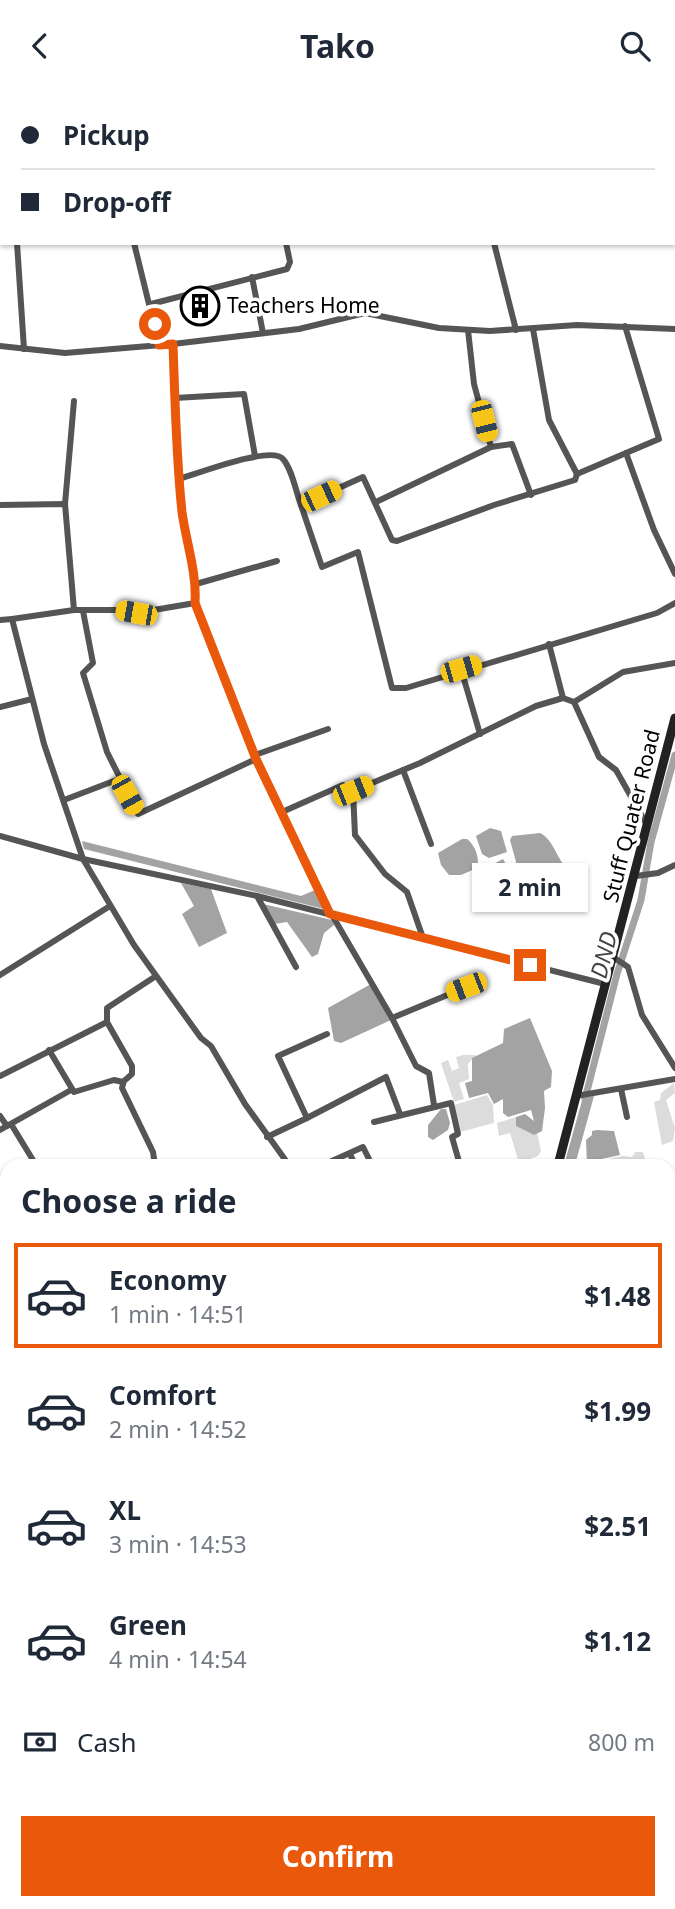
<!DOCTYPE html>
<html lang="en">
<head>
<meta charset="utf-8">
<style>
  body { margin:0; font-family:"Noto Sans",sans-serif; background:#f2f2f3; color:#1f2937; height:100vh; display:flex; flex-direction:column; font-size:26px; white-space:nowrap }
  * { box-sizing:border-box; margin:0 }
  p { font-size:23px; color:#747a83 }
  .icon { flex:none; width:38px; height:38px; fill:none; stroke:currentColor; stroke-width:2; stroke-linecap:round; stroke-linejoin:round }
  .map { position:relative; flex:1; overflow:hidden }
  .panel { position:absolute; left:0px; top:1068px; width:676px; height:751px; display:flex; flex-direction:column; background:#fff; border-radius:21px 21px 0 0; box-shadow:0 2px 5px #0004 }
  .panel>* { flex:none }
  .top-card { position:absolute; left:0px; top:0px; width:676px; height:154px; box-shadow:0 2px 5px #0004; display:grid; align-content:center; height:154px; padding:0 21px; background:#fff }
  .end { position:absolute; width:32px; height:32px; margin:-16px; border:9px solid #ea580c; background:#fff; box-shadow:0 0 0 4px #fff }
  .from { border-radius:50% }
  .bubble { position:absolute; height:49px; border-radius:0px; background:#fff; box-shadow:0 2px 5px #0004; font-size:23px; font-weight:700; line-height:49px; text-align:center }
  .car { position:absolute; width:21px; height:42px; margin:-21px -10px; border-radius:9px; box-shadow:0 0 5px 2px #0007; background:linear-gradient(#f5c518 24%,#345 0 40%,#f5c518 0 76%,#345 0 86%,#f5c518 0) }
  .top-card b { display:flex; align-items:center; gap:24px; height:66px; font-size:26px }
  .top-card b+b { border-top:2px solid #e0e1e3 }
  .top-card i { width:18px; height:18px; background:#1f2937 }
  ul { padding:0; list-style:none }
  li { display:flex; align-items:center; gap:21px; height:105px; margin:0 14px 10px; padding:0 7px; border:4px solid transparent; border-radius:0px }
  li div { flex:1 }
  li b { display:block; font-size:26px }
  li em { font-style:normal; font-weight:700 }
  li.on { border-color:#ea580c }
  li>.icon { width:63px; height:63px; stroke-width:1.5 }
  h2 { padding:0 21px; font-size:32px; line-height:84px }
  .pay { display:flex; align-items:center; gap:18px; height:77px; padding:0 21px; font-size:26px }
  .pay p { margin-inline-start:auto }
  .action { display:flex; gap:14px; margin-top:auto; padding:14px 21px }
  .action a { flex:1; height:80px; border-radius:0px; background:#ea580c; color:#fff; font-size:28px; font-weight:700; line-height:80px; text-align:center }
  header { display:flex; justify-content:space-between; align-items:center; height:91px; padding:0 21px; background:#fff; font-size:32px; font-weight:700 }
  .map>svg:first-child { display:block }
  .green { fill:#dcdcdc }
  .water { fill:#a3a3a3 }
  .lines { fill:none; stroke-linecap:round; stroke-linejoin:round }
  .canal { stroke:#a3a3a3; stroke-width:7 }
  .street { stroke:#555; stroke-width:6 }
  .secondary { stroke:#222; stroke-width:9 }
  .route { stroke:#ea580c; stroke-width:9 }
  .labels { text-anchor:middle; stroke-width:7; stroke-linejoin:round; paint-order:stroke }
  .poi-label { font-size:21px; fill:#000; stroke:#fff; text-anchor:start }
  .street-label { font-size:21px; fill:#000; stroke:#fff }
  .water-label { font-size:23px; font-style:italic; fill:#444; stroke:#fff }
</style>
</head>
<body>
<header><svg class="icon" aria-label="back" viewBox="0 0 24 24"><path d="M15 5l-7 7 7 7"/></svg>Tako<svg class="icon" aria-label="search" viewBox="0 0 24 24"><circle cx="10" cy="10" r="6"/><path d="M15 15l6 6"/></svg></header>
<div class="map">
<svg width="675" height="1818" viewBox="0 0 675 1818">
  <rect width="100%" height="100%" fill="#fff"/>
  <!-- green -->
  <g class="green">
    <polygon points="463,964 476,964 468,973 469,988 459,992 464,1008 454,1011 441,972 448,969 452,980 459,977 456,966"/>
    <polygon points="674,992 675,1002 666,1009 675,1037 673,1050 662,1054 654,1011 660,1009 661,1002"/>
    <polygon points="487,1004 493,1014 494,1032 460,1041 454,1014"/>
    <polygon points="516,1026 516,1035 534,1044 537,1041 541,1060 538,1065 519,1072 510,1042 499,1045 497,1032"/>
    <polygon points="635,1061 643,1061 647,1074 596,1074 599,1070 623,1065 632,1066"/>
  </g>
  <!-- water -->
  <g class="water">
    <polygon points="490,737 501,740 507,761 489,767 482,763 476,745"/>
    <path d="M540,742C553,748 556,766 566,776L541,788L527,790L519,782L510,749L512,745Z"/>
    <path d="M462,748H467C475,754 480,767 477,777L461,784H449L441,774L438,762Z"/>
    <polygon points="82,750 301,805 315,799 324,818 84,758"/>
    <polygon points="503,768 521,800 501,806 496,803 486,777"/>
    <polygon points="181,792 211,798 227,842 199,856 182,823 194,815"/>
    <polygon points="263,813 332,829 334,834 324,842 318,863 312,866 287,831 275,833"/>
    <polygon points="371,893 391,929 341,952 334,950 328,917"/>
    <polygon points="530,927 552,980 551,996 544,1000 545,1017 542,1040 534,1044 516,1035 516,1026 525,1023 534,1030 531,1019 508,1026 503,1022 503,1008 494,1013 488,1002 469,1007 465,992 472,990 472,967 503,952 504,938"/>
    <polygon points="594,1005 575,1074 564,1074 583,1006"/>
    <polygon points="441,1018 446,1018 450,1032 448,1039 433,1049 428,1046 428,1034"/>
    <polygon points="597,1039 614,1040 620,1064 597,1069 594,1074 587,1074 586,1049 592,1044 592,1040"/>
  </g>
  <g class="lines">
    <!-- canal -->
    <g class="canal">
      <polyline points="585,1008 617,883 641,809 651,751 675,664"/>
      <polyline points="95,1818 102,1811"/>
    </g>
    <!-- street -->
    <g class="street">
      <polyline points="88,0 89,2"/>
      <polyline points="289,0 290,2"/>
      <polyline points="453,0 454,2"/>
      <polyline points="17,152 24,258"/>
      <polyline points="134,152 159,254"/>
      <polyline points="494,152 516,239"/>
      <polyline points="252,186 263,242"/>
      <polyline points="151,213 287,178 290,171 286,152"/>
      <polyline points="625,235 659,348 626,362"/>
      <polyline points="533,238 549,329 577,383 626,362 654,439 675,483"/>
      <polyline points="468,239 474,293 491,356 512,353 531,404"/>
      <path d="M173,253C175,309 176,365 182,421C186,451 197,481 195,512L256,668L330,823"/>
      <polyline points="0,255 65,262 173,253 299,238 365,222 439,237 490,240 577,234 675,238"/>
      <polyline points="175,307 244,303 255,365"/>
      <path d="M179,388C197,383 271,354 283,368C292,378 296,401 301,414L363,386L392,449L397,450L494,414L575,389L577,383"/>
      <polyline points="376,411 491,356"/>
      <polyline points="65,413 74,310"/>
      <polyline points="0,414 65,413 74,519"/>
      <polyline points="301,414 322,476 358,461 392,597 406,597 657,522 675,512"/>
      <polyline points="196,493 277,470"/>
      <polyline points="83,520 93,572 83,582 107,661 138,723 256,668"/>
      <polyline points="12,528 74,519 116,519 136,522 195,512"/>
      <polyline points="0,529 12,528 44,653 83,768 134,854 201,947 211,955 245,1013 289,1074"/>
      <polyline points="549,553 563,607"/>
      <polyline points="461,578 480,643"/>
      <polyline points="574,611 599,666 616,679 647,734"/>
      <polyline points="0,616 32,608"/>
      <polyline points="255,664 328,638"/>
      <polyline points="403,679 431,753"/>
      <polyline points="353,700 355,744 385,783 407,801 423,847"/>
      <polyline points="64,709 119,688"/>
      <polyline points="282,721 343,694 348,702 420,672 536,615 563,607 574,611 623,581 675,572"/>
      <polyline points="0,745 83,768 257,805 605,893"/>
      <polyline points="636,785 658,782 675,774"/>
      <polyline points="257,805 296,876"/>
      <polyline points="332,824 392,927 416,975 429,982 434,1014"/>
      <polyline points="613,866 628,876 642,924 675,977"/>
      <polyline points="0,884 110,815"/>
      <polyline points="392,927 481,890"/>
      <polyline points="107,931 107,917 156,885"/>
      <polyline points="49,959 74,1001 114,989 123,991"/>
      <polyline points="0,985 107,931 132,975 132,983 124,990 122,997 153,1061 155,1074"/>
      <polyline points="621,998 627,1026"/>
      <polyline points="576,1005 675,988"/>
      <polyline points="0,1025 7,1035"/>
      <polyline points="307,1027 386,986 400,1023"/>
      <polyline points="374,1031 451,1012 458,1043 452,1046 460,1074"/>
      <polyline points="11,1033 36,1074"/>
      <polyline points="0,1039 71,999"/>
      <polyline points="267,1046 307,1027 278,965 327,943"/>
      <polyline points="350,1063 355,1074"/>
      <polyline points="323,1074 363,1056 372,1074"/>
      <polyline points="0,1109 4,1116 0,1117"/>
      <polyline points="668,1144 675,1141"/>
      <polyline points="0,1153 7,1173"/>
      <polyline points="668,1207 675,1205"/>
      <polyline points="0,1236 7,1234"/>
      <polyline points="7,1264 3,1267 7,1285"/>
      <polyline points="0,1323 7,1322"/>
      <polyline points="0,1370 7,1369"/>
      <polyline points="0,1471 7,1470"/>
      <polyline points="0,1522 7,1520"/>
      <polyline points="668,1534 675,1534"/>
      <polyline points="668,1620 675,1620"/>
      <polyline points="0,1677 7,1675"/>
      <polyline points="668,1711 675,1710"/>
      <polyline points="0,1712 7,1711"/>
      <polyline points="0,1743 7,1743"/>
      <polyline points="668,1763 675,1765"/>
      <polyline points="668,1809 675,1810"/>
      <polyline points="136,1811 138,1818"/>
      <polyline points="220,1811 222,1818"/>
      <polyline points="375,1811 377,1818"/>
      <polyline points="529,1811 530,1818"/>
      <polyline points="635,1811 649,1811"/>
      <polyline points="306,1813 313,1811"/>
      <polyline points="240,1818 250,1811"/>
    </g>
    <!-- secondary -->
    <g class="secondary">
      <polyline points="558,1074 675,627"/>
      <polyline points="668,1331 675,1329"/>
      <polyline points="0,1596 7,1593"/>
      <polyline points="84,1818 89,1811"/>
    </g>
  </g>
  <g class="lines">
    <!-- route -->
    <path class="route" d="M155,233L159,254L173,253C175,309 176,365 182,421C186,451 197,481 195,512L256,668L330,823L530,874"/>
  </g>
  <!-- icons -->
  <defs>
    <symbol id="building-ring" viewBox="-11 -11 22 22"><circle r="9.5" fill="#fff" stroke="#000" stroke-width="1.5"/><path d="M-4-6H4V6H1V3H-1V6H-4ZM-2.5-4.3h1.7v1.8h-1.7ZM.8-4.3h1.7v1.8H.8ZM-2.5-1h1.7V.8h-1.7ZM.8-1h1.7V.8H.8Z" fill="#000"/></symbol>
  </defs>
  <g fill-rule="evenodd">
    <use href="#building-ring" x="178" y="193" width="44" height="44"/>
  </g>
  <g class="labels">
    <!-- poi labels -->
    <g class="poi-label">
      <text x="227" y="222">Teachers Home</text>
    </g>
    <!-- street labels -->
    <g class="street-label">
      <text transform="translate(632 725) rotate(-76)" y="7">Stuff Quater Road</text>
    </g>
    <!-- water labels -->
    <g class="water-label">
      <text transform="translate(604 864) rotate(-76)" y="8">DND</text>
    </g>
  </g>
</svg>
<i class="end from" style="left:155px;top:233px"></i>
<i class="end" style="left:530px;top:874px"></i>
<div class="bubble" style="left:472px;top:772px;width:116px">2 min</div>
<i class="car" style="left:484px;top:330px;rotate:166deg"></i>
<i class="car" style="left:321px;top:405px;rotate:65deg"></i>
<i class="car" style="left:136px;top:522px;rotate:280deg"></i>
<i class="car" style="left:461px;top:578px;rotate:74deg"></i>
<i class="car" style="left:353px;top:700px;rotate:68deg"></i>
<i class="car" style="left:127px;top:704px;rotate:151deg"></i>
<i class="car" style="left:466px;top:896px;rotate:249deg"></i>
<div class="top-card">
<b><i class="from"></i>Pickup</b>
<b><i></i>Drop-off</b>
</div>
<section class="panel">
<h2>Choose a ride</h2>
<ul>
<li class="on"><svg class="icon" aria-label="car" viewBox="0 0 24 24"><path d="M5 17H2v-5l4-1 3-4h7l3 4 3 1v5h-3M9 17h6M6 11h13"/><circle cx="7" cy="17" r="2"/><circle cx="17" cy="17" r="2"/></svg><div><b>Economy</b><p>1 min · 14:51</p></div><em>$1.48</em></li>
<li><svg class="icon" aria-label="car" viewBox="0 0 24 24"><path d="M5 17H2v-5l4-1 3-4h7l3 4 3 1v5h-3M9 17h6M6 11h13"/><circle cx="7" cy="17" r="2"/><circle cx="17" cy="17" r="2"/></svg><div><b>Comfort</b><p>2 min · 14:52</p></div><em>$1.99</em></li>
<li><svg class="icon" aria-label="car" viewBox="0 0 24 24"><path d="M5 17H2v-5l4-1 3-4h7l3 4 3 1v5h-3M9 17h6M6 11h13"/><circle cx="7" cy="17" r="2"/><circle cx="17" cy="17" r="2"/></svg><div><b>XL</b><p>3 min · 14:53</p></div><em>$2.51</em></li>
<li><svg class="icon" aria-label="car" viewBox="0 0 24 24"><path d="M5 17H2v-5l4-1 3-4h7l3 4 3 1v5h-3M9 17h6M6 11h13"/><circle cx="7" cy="17" r="2"/><circle cx="17" cy="17" r="2"/></svg><div><b>Green</b><p>4 min · 14:54</p></div><em>$1.12</em></li>
</ul>
<div class="pay"><svg class="icon" aria-label="cash" viewBox="0 0 24 24"><path d="M3 7h18v10H3z"/><circle cx="12" cy="12" r="2"/></svg>Cash<p>800 m</p></div>
<div class="action"><a>Confirm</a></div>
</section>
</div>
</body>
</html>
